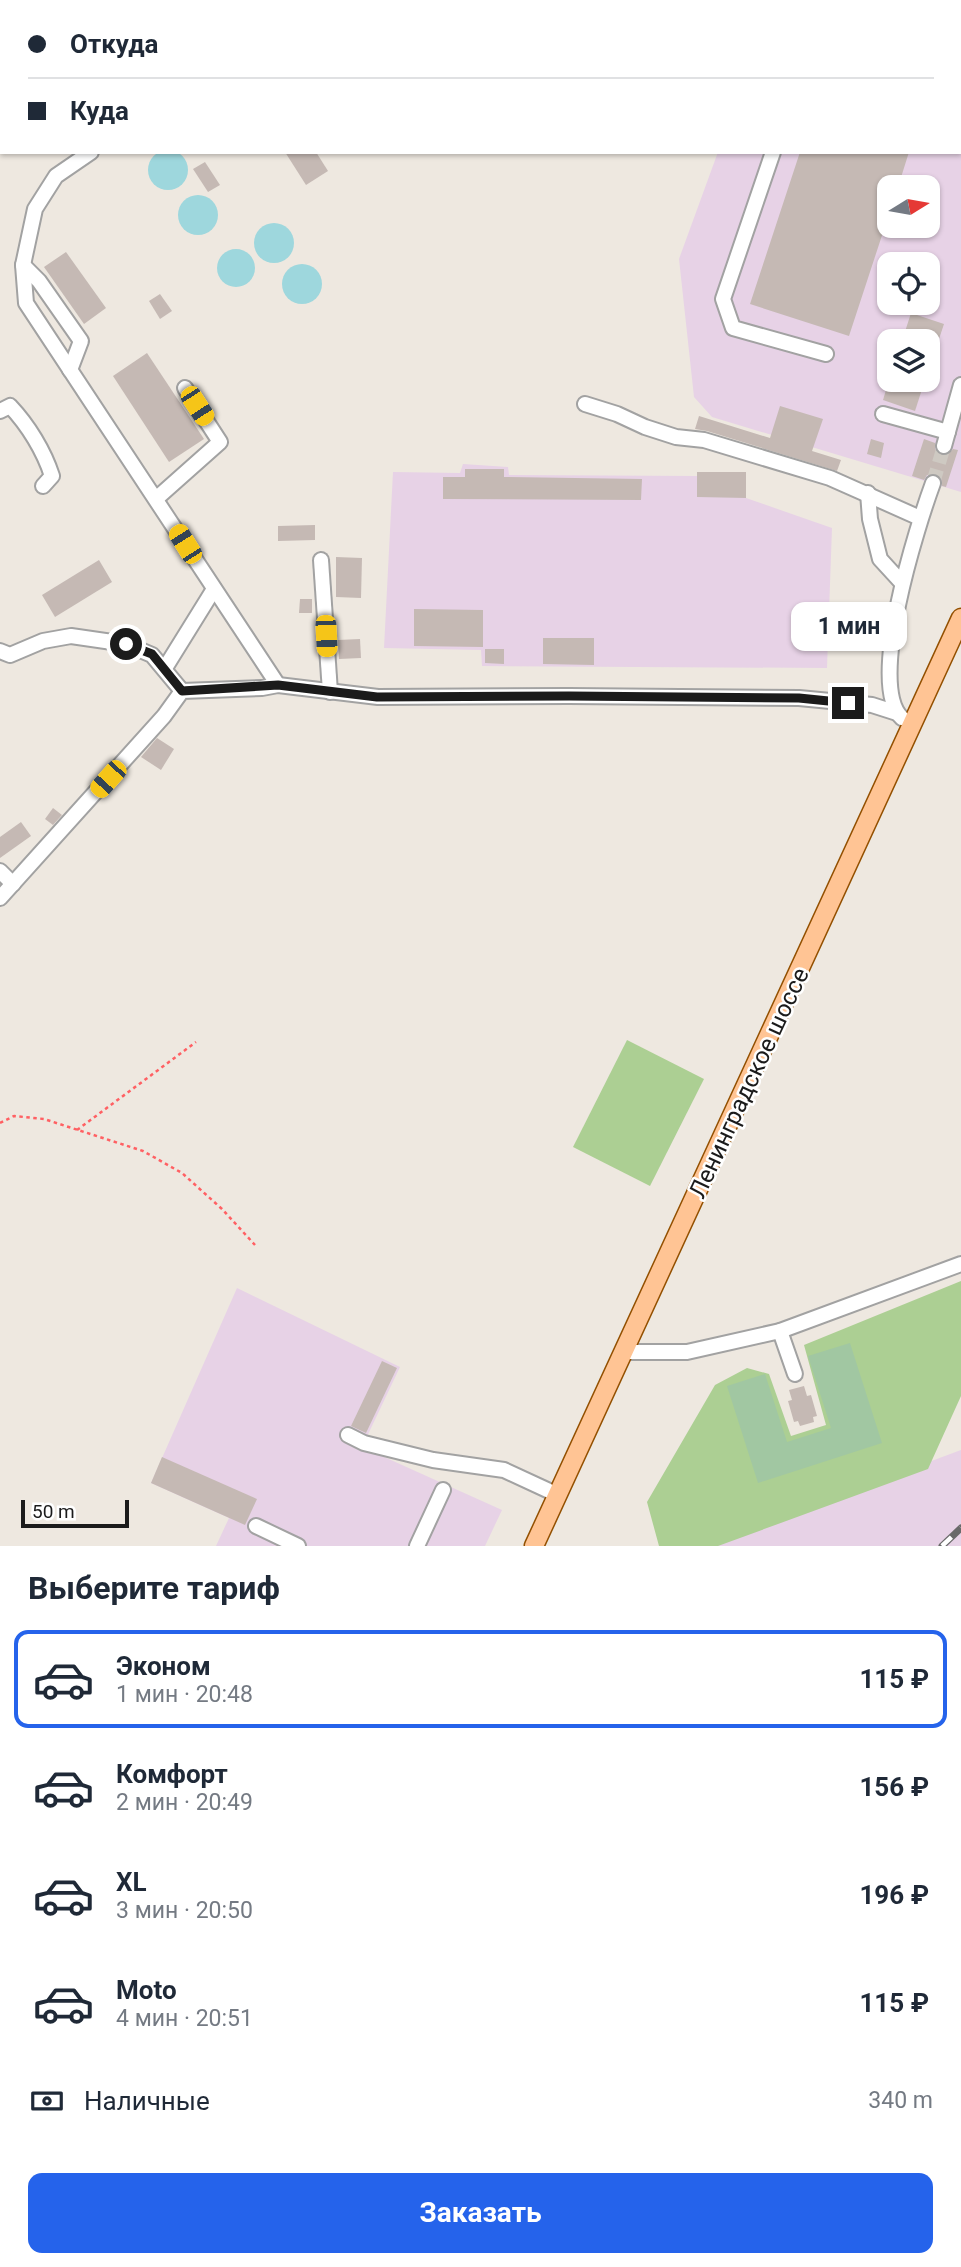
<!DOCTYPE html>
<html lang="ru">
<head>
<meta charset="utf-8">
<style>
  body { margin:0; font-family:Roboto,sans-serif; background:#f2f2f3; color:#1f2937; height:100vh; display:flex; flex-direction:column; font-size:26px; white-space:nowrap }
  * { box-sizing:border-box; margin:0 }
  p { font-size:23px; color:#747a83 }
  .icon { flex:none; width:38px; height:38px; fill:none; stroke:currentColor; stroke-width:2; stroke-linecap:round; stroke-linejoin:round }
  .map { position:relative; height:1546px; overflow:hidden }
  .panel { display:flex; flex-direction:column; background:#fff; flex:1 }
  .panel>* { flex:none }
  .hud { position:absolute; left:0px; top:0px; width:962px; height:154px; box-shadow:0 2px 5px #0004; display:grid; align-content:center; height:154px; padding:0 28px; background:#fff }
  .needle { width:46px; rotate:79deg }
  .fabs { position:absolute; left:877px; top:175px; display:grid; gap:14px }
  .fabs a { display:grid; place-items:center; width:63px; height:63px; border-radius:14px; background:#fff; box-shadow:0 2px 5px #0004; font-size:35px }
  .scale { position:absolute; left:21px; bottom:18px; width:108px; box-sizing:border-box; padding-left:7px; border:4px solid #1b1b1b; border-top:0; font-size:19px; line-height:24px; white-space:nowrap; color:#1b1b1b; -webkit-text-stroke:5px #fff; paint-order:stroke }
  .end { position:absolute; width:32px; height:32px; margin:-16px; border:9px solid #1b1b1b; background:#fff; box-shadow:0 0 0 4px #fff }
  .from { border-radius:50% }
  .bubble { position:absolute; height:49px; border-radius:14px; background:#fff; box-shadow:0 2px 5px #0004; font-size:23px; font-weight:700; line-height:49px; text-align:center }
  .car { position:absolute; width:21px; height:42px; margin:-21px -10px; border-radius:9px; box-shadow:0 0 5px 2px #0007; background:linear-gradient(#f5c518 24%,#345 0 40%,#f5c518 0 76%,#345 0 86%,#f5c518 0) }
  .hud b { display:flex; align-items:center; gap:24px; height:66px; font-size:26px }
  .hud b+b { border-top:2px solid #e0e1e3 }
  .hud i { width:18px; height:18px; background:#1f2937 }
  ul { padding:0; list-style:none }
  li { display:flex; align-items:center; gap:21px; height:98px; margin:0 14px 10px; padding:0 14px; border:4px solid transparent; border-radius:14px }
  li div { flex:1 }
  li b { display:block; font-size:26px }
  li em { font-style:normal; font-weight:700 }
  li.current { border-color:#2563eb }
  li>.icon { width:63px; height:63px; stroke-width:1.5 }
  h2 { padding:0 28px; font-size:32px; line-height:84px }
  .pay { display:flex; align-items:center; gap:18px; height:77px; padding:0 28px; font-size:26px }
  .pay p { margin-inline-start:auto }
  .cta { display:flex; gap:14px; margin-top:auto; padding:14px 28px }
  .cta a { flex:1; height:80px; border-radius:14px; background:#2563eb; color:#fff; font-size:28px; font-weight:700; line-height:80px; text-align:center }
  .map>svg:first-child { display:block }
  .industrial { fill:#e7d2e6; fill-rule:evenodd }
  .forest { fill:#accf93 }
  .cemetery { fill:#a1c7a2 }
  .water { fill:#9ed7dd }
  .building { fill:#c5b9b4 }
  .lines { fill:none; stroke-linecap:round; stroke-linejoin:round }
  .minor-tunnel { stroke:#cec9c2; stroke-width:14; stroke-dasharray:14 7; stroke-linecap:butt }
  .minor-casing { stroke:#a2a2a2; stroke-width:18 }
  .major-casing { stroke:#935000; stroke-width:21 }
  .path { stroke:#ff6063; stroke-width:2.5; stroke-dasharray:3.5 3.5; stroke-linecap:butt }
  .minor { stroke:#fff; stroke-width:14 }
  .major { stroke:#ffc494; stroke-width:18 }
  .rail-casing { stroke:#696969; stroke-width:7 }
  .rail { stroke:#fff; stroke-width:4.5; stroke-dasharray:13; stroke-linecap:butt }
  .route { stroke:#1b1b1b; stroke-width:9 }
  .labels { text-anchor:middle; stroke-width:5; stroke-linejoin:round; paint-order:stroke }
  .street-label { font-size:24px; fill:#1b1b1b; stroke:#fff }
</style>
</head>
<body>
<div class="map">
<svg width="961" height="1546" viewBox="0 0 961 1546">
  <rect width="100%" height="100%" fill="#eee8e0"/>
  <!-- industrial -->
  <g class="industrial">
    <path d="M795,0H961V492L712,417L694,397L679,259L718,152H961V2H794ZM889,187H928V226H889ZM889,264H928V303H889ZM889,341H928V380H889Z"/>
    <polygon points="463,464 508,467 509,475 697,476 698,472 746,472 746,498 832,528 827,668 482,666 481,650 384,648 393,472 460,473"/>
    <polygon points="237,1288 400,1367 362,1447 502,1510 485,1546 216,1546 229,1518 151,1483"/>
    <polygon points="961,1450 961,1546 703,1546"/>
  </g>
  <!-- forest -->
  <g class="forest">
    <polygon points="627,1040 704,1079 650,1186 573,1147"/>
    <polygon points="961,1281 961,1396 928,1469 718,1546 659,1546 647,1502 715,1385 747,1368 769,1374 791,1436 826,1425 804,1345"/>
  </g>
  <!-- cemetery -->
  <polygon class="cemetery" points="850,1343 882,1443 758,1483 727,1386 765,1374 787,1442 831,1428 808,1356"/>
  <!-- water -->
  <g class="water">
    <polygon points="402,0 524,0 525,2 404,2"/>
    <circle cx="168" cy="170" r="20"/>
    <circle cx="198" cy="215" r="20"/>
    <circle cx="274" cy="243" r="20"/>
    <circle cx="236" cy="268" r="19"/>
    <circle cx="302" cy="284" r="20"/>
  </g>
  <!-- building -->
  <g class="building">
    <polygon points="285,152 316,152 328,171 306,185"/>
    <polygon points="800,152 909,152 898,187 889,187 889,214 849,336 750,304"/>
    <polygon points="205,162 220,185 208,192 193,169"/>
    <polygon points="66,252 106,308 84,324 44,267"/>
    <polygon points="160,294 172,311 160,319 149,301"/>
    <polygon points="911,313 944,324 930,366 928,366 928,341 902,341"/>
    <polygon points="147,353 204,439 169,462 113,376"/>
    <polygon points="889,380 925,380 915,411 883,400"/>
    <polygon points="780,406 823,419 812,451 841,460 837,471 707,431 695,429 699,416 770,438"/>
    <polygon points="871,439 884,443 881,458 867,454"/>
    <polygon points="924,439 935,443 935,449 941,455 947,455 953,449 958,450 946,487 942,486 941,477 935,474 927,475 924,480 912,476"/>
    <polygon points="465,469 504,469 504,477 642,479 641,500 443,499 443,477 465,477"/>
    <polygon points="697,472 746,472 746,498 697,497"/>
    <polygon points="315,525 315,540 278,541 278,526"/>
    <polygon points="336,557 362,558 361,598 336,597"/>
    <polygon points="99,560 112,582 55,617 42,595"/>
    <polygon points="300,599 312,599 312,613 299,613"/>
    <polygon points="414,609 483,610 483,647 414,646"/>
    <polygon points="543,638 594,638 594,665 543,664"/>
    <polygon points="360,639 361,658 339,659 338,640"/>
    <polygon points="485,649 504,649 504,664 485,663"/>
    <polygon points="157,738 174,749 161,770 141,757"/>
    <polygon points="53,808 62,815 53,825 45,819"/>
    <polygon points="21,822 31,836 0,858 0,837"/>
    <polygon points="382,1361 397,1368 366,1433 351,1426"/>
    <polygon points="804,1386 807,1396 811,1395 817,1416 813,1417 814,1422 800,1426 798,1421 794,1422 788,1401 792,1400 789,1390"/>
    <polygon points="162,1457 257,1499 245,1525 151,1483"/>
  </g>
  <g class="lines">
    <!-- minor-tunnel -->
    <polyline class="minor-tunnel" points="933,483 944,446"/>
    <defs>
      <g id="minor">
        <polyline points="290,0 291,2"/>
        <polyline points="307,2 309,0"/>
        <polyline points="91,152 56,176 35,209 23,265 26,303 278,685"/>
        <polyline points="773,152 723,299 733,328 826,354"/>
        <polyline points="23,265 39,281 81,341 70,370"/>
        <polyline points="585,404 617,414 645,427 676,437 704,440 830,478 920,518"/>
        <path d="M0,411L10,406C28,425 44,451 52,476L43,486"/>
        <polyline points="883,414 948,432"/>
        <polyline points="944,446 961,385"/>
        <polyline points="868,493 870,519 880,559 902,583"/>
        <polyline points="157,498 220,442 185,388"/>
        <polyline points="321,560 330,692"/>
        <polyline points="0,651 10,655 43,641 71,636 126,644 152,655 182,691"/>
        <polyline points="165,668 214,589"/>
        <path d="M902,718C866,685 918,524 933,483"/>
        <polyline points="0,871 13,884"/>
        <polyline points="0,898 164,716 182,691 262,688 278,685 378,697 569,696 799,698 872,705 897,713"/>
        <polyline points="780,1331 795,1374"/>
        <polyline points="625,1352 687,1352 780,1331 961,1264"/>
        <polyline points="348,1435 364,1443 433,1460 504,1470 558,1495"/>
        <polyline points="256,1526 298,1546"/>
        <polyline points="417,1546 443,1490"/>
      </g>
      <polyline id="major" points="534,1546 961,618"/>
    </defs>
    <!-- minor casing -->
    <use href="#minor" class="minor-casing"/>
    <!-- major casing -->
    <use href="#major" class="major-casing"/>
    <!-- path -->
    <g class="path">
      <polyline points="0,1123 14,1116 44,1119 143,1151 182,1173 222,1209 255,1245"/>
      <polyline points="77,1130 196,1042"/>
    </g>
    <!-- minor -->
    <use href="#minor" class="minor"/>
    <!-- major -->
    <use href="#major" class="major"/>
    <defs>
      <polyline id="rail" points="942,1546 961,1528"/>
    </defs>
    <!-- rail casing -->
    <use href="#rail" class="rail-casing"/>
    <!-- rail -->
    <use href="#rail" class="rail"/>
  </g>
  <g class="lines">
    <!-- route -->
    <polyline class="route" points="126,644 152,654 182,691 278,685 377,697 569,696 799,698 848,703"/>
  </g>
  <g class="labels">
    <!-- street labels -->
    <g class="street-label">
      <text transform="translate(749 1083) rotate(-65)" y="8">Ленинградское шоссе</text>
    </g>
  </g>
</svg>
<div class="fabs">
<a><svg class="needle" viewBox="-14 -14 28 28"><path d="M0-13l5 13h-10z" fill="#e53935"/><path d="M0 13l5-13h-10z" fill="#747a83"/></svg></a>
<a><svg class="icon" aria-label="locate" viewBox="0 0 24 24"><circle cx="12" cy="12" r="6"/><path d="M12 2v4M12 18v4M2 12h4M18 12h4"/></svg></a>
<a><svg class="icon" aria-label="layers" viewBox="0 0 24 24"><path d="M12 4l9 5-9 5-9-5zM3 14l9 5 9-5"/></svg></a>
</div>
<div class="scale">50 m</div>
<i class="end from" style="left:126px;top:644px"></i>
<i class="end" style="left:848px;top:703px"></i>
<div class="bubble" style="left:791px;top:602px;width:116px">1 мин</div>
<i class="car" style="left:197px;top:406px;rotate:147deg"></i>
<i class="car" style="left:185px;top:544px;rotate:328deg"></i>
<i class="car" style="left:326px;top:636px;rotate:177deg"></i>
<i class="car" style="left:108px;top:779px;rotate:222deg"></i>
<div class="hud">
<b><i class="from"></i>Откуда</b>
<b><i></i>Куда</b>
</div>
</div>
<section class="panel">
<h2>Выберите тариф</h2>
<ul>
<li class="current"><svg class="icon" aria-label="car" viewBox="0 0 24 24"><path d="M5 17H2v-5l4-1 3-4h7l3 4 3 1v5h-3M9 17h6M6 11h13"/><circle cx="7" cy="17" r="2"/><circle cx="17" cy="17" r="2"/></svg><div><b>Эконом</b><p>1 мин · 20:48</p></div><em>115 ₽</em></li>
<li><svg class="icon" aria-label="car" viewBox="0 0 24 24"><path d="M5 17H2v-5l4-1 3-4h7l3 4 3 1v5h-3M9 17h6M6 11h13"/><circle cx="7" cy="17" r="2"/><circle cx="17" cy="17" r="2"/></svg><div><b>Комфорт</b><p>2 мин · 20:49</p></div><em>156 ₽</em></li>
<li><svg class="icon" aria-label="car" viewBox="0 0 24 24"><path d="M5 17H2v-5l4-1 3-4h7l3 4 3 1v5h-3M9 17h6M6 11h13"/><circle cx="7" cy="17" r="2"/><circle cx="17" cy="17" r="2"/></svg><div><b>XL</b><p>3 мин · 20:50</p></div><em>196 ₽</em></li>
<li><svg class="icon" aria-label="car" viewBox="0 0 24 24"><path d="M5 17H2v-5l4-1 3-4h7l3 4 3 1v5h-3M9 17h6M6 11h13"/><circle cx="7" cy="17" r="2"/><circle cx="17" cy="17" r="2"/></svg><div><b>Moto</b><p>4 мин · 20:51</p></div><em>115 ₽</em></li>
</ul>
<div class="pay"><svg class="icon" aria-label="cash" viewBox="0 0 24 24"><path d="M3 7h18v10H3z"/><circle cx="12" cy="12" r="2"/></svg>Наличные<p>340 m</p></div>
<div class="cta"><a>Заказать</a></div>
</section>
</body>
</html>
